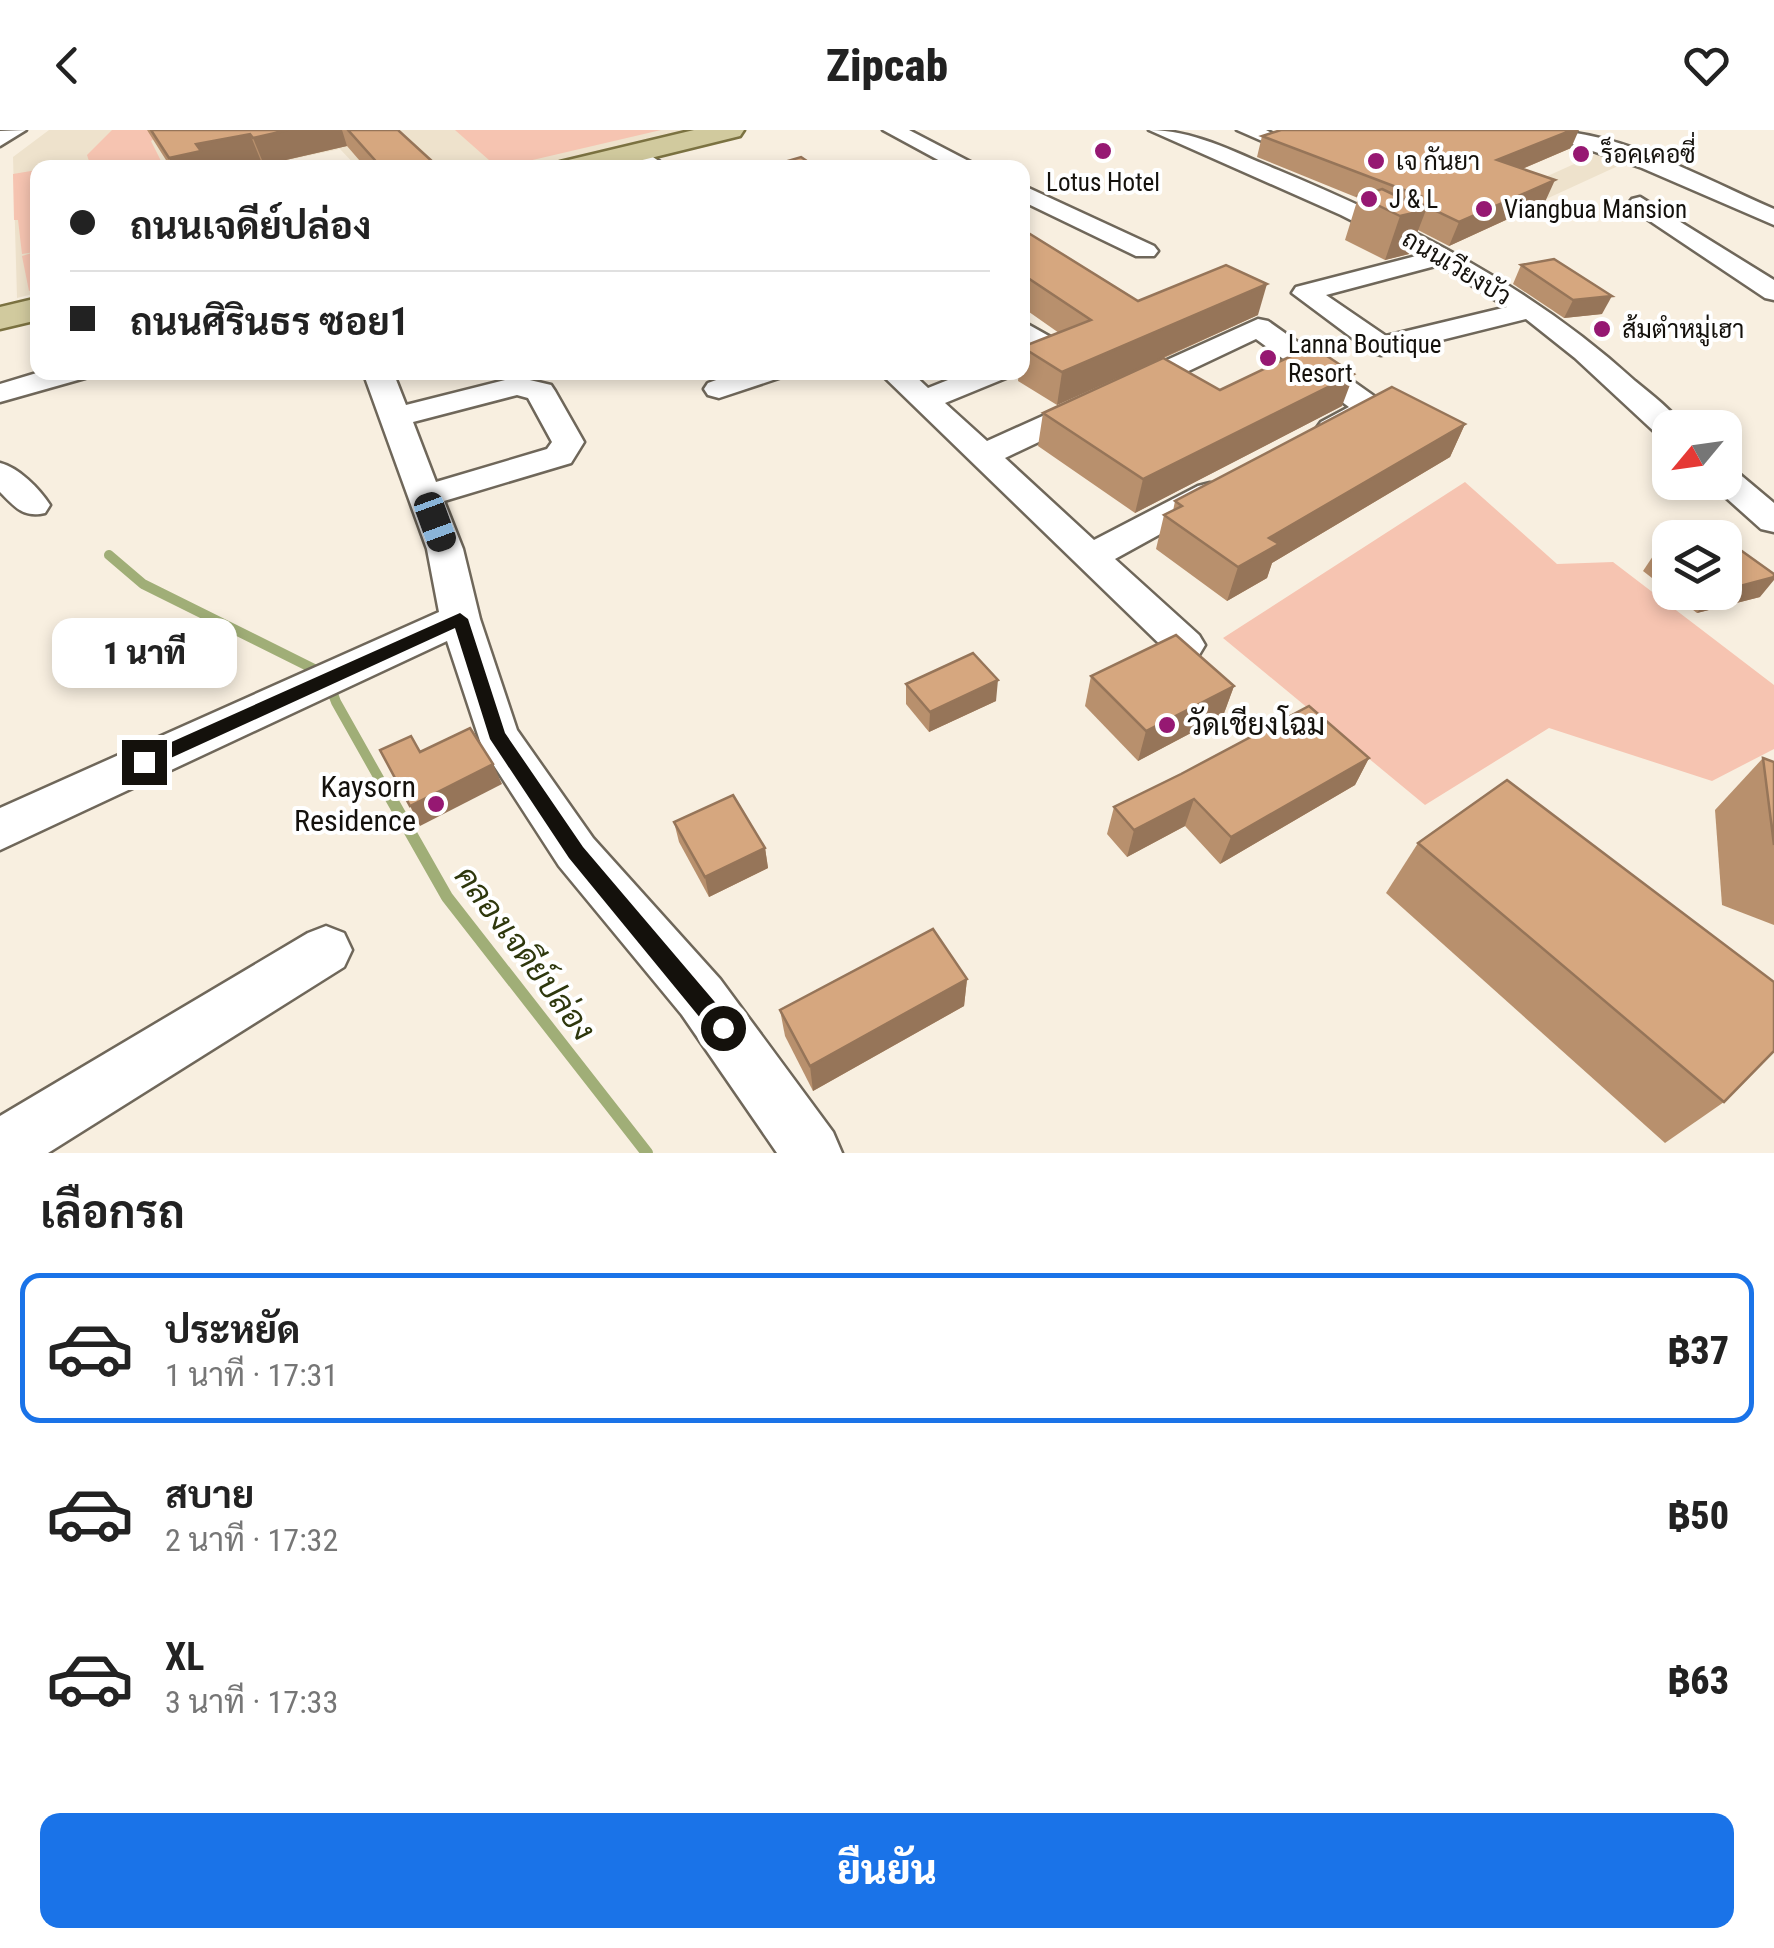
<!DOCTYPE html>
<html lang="th">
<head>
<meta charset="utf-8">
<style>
  body { margin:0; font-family:"Roboto Condensed",Sarabun,sans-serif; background:#f2f2f2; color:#222; height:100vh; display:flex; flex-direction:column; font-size:38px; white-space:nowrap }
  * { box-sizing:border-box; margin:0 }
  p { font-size:32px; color:#767676 }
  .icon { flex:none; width:55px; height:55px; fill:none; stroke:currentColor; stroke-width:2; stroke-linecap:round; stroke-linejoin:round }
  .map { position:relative; height:1023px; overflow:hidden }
  .sheet { display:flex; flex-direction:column; background:#fff; flex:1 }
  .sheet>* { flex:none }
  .guide { position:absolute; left:30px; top:30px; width:1000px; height:220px; border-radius:20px; box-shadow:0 5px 15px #0003; display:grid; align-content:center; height:220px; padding:0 40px; background:#fff }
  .needle { width:65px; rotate:241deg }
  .fabs { position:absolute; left:1652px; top:280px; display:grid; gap:20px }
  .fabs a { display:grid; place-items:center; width:90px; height:90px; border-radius:20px; background:#fff; box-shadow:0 5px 15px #0003; font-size:50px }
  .end { position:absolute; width:45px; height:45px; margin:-22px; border:12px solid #14110c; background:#fff; box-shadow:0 0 0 5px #fff }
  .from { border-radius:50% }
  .bubble { position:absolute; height:70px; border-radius:20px; background:#fff; box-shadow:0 5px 15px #0003; font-size:32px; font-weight:800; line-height:70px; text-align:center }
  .car { position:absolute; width:30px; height:60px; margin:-30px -15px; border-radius:12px; box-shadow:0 0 8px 2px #0007; background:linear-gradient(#222 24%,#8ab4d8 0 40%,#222 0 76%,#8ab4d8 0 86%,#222 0) }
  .guide b { display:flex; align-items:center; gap:35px; height:95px; font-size:38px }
  .guide b+b { border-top:2px solid #e0e0e0 }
  .guide i { width:25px; height:25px; background:#222 }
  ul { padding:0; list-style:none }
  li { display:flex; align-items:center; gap:30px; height:150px; margin:0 20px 15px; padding:0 20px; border:5px solid transparent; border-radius:20px }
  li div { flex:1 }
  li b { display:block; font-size:38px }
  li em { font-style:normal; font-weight:800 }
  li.current { border-color:#1a73e8 }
  li>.icon { width:90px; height:90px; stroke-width:1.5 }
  h2 { padding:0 40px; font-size:45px; line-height:120px }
  .action { display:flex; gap:20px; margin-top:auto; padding:20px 40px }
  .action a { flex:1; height:115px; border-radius:20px; background:#1a73e8; color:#fff; font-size:40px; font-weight:800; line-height:115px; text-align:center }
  header { display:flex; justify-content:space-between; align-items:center; height:130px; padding:0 40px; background:#fff; font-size:45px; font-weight:800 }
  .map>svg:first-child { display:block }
  .built { fill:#eee2cc }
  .green { fill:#f6c4b1 }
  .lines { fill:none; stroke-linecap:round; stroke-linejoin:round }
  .stream-far1 { stroke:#a0ae77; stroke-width:10 }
  .stream { stroke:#a0ae77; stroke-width:12 }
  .street-casing { stroke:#6f675a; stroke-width:5 }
  .primary-casing { stroke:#7b7241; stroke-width:5 }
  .street { fill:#fff; fill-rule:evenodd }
  .primary { fill:#d1ca9e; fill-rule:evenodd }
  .wall { fill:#b8906d }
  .shaded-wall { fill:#967559 }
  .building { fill:#d6a77f; stroke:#967559; stroke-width:2.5 }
  .route { fill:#14110c }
  .poi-dot { fill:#961872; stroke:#fff; stroke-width:4 }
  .labels { text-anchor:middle; stroke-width:8; stroke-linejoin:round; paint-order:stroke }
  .far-poi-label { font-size:25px; fill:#14110c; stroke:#fff; text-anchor:start }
  .far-street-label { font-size:25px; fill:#14110c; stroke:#fff }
  .poi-label { font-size:30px; fill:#14110c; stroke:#fff; text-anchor:start }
  .water-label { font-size:32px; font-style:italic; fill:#2e370c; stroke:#fff }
</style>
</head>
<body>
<header><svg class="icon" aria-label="back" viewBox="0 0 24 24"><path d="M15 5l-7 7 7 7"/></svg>Zipcab<svg class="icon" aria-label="heart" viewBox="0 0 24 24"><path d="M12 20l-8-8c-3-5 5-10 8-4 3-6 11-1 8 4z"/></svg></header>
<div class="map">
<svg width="1774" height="1023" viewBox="0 0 1774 1023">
  <rect width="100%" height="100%" fill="#f8efe0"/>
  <!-- built -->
  <g class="built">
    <polygon points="49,0 720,0 559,38 357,37 340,19 255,37 38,38 37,163 17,168 13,27"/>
    <polygon points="1603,21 1631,30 1544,70 1532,53"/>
  </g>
  <!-- green -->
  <g class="green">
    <polygon points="112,0 166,0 151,11 164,37 91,37 87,25"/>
    <polygon points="455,0 661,0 498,38"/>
    <polygon points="37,40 37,159 29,161 22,126 35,122 22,124 18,90 14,90 13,44"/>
    <polygon points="1465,352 1557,434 1613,432 1774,555 1774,619 1712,651 1549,598 1425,675 1223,508"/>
  </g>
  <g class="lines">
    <!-- stream-far1 -->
    <polyline class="stream-far1" points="109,425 143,454 326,545 336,572 385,659"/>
    <!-- stream -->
    <polyline class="stream" points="384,656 447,767 647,1023"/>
    <defs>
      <g id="street">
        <polygon points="26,0 0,16 0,1"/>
        <polygon points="883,0 909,0 982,38 953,38"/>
        <path d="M1149,0C1194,0 1236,23 1278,40C1407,94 1531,156 1635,251C1652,265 1672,280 1685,298H1670V309L1659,306L1575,228L1526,189L1381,225L1371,222L1292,163L1296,157L1420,125L1341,85ZM1439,135L1507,177L1386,206L1326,165Z"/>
        <polygon points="1237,0 1266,0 1286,11 1276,17"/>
        <path d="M1540,0C1620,0 1702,48 1774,79V95L1642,38L1543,4Z"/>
        <polygon points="650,25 669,38 645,38 639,31"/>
        <polygon points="1022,55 1154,116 1158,121 1154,126 1136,126 1022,71"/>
        <polygon points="1640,67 1774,150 1774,170 1765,168 1632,79 1628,74 1632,69"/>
        <path d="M1258,189L1268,191L1381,271L1386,278C1372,295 1342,311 1321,306L1316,299L1321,292L1349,277L1256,209L1005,328L1094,410L1198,356L1210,353L1222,356L1227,363L1222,370L1115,429L1199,505L1205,515L1199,525L1185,529L1171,525L879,242H911L928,258L968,242H1010L1006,248L945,273L987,311Z"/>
        <polygon points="1022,191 1063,214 1067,220 1063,226 1022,241 1022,222 1031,218 1022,212"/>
        <polygon points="40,242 89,242 85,248 0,272 0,254"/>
        <path d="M363,242H393L406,275L517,247L551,255L555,261L584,312L571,333L444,371L463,419L480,489L517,600L593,708L720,849L833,1002L842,1023H777L682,885L559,736L482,617L447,511L0,720V678L439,482L427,419ZM517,265L528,268L552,312L547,319L436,352L413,292Z"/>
        <polygon points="738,242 783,242 779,248 719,268 708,265 704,259 708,253"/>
        <path d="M0,333C19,338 39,358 50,375L45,383C23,388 15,377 0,362Z"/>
        <polygon points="1725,339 1737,342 1774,373 1774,402 1761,399 1713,356 1711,352 1725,352"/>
        <polygon points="326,796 344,803 352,820 344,837 48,1023 0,1023 0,986 308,803"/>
      </g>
      <g id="primary">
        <polygon points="694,0 744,0 740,6 610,38 556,38 560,32"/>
        <polygon points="38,168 38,190 0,199 0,177"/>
      </g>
    </defs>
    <!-- street casing -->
    <use href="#street" class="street-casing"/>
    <!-- primary casing -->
    <use href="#primary" class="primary-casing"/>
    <!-- street -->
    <use href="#street" class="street"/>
    <!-- primary -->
    <use href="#primary" class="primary"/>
  </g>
  <!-- wall -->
  <g class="wall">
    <polygon points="147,0 398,0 435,34 436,38 366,38 347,16 264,35 261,31 229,38 171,38"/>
    <polygon points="1262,6 1571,18 1522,39 1545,72 1449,116 1418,100 1409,124 1385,130 1345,110 1358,68 1257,27"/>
    <polygon points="1022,99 1138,171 1258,185 1164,228 1220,260 1342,276 1135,383 1038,316 1043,283 1149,234 1057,275 1018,251 1019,242 1022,242 1022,217 1059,203 1022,177"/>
    <polygon points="1521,135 1602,184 1564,188 1513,154"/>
    <polygon points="1465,294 1450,327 1272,433 1267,448 1227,471 1156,419 1164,385 1173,381 1175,371"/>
    <polygon points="1670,417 1670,462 1643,441 1657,420"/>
    <polygon points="1670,462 1725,462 1760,467 1697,483"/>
    <polygon points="1091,546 1234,556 1223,586 1138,631 1085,576"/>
    <polygon points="906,554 996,571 929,602 906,574"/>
    <polygon points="1369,628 1355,655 1220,734 1185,696 1127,727 1107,704 1114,677"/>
    <polygon points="1763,628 1774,632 1774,795 1722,775 1715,680"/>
    <polygon points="674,692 765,718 768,738 709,767 679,712"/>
    <polygon points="1418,713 1724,972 1665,1013 1386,763"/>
    <polygon points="967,849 964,876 813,961 785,906 780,880"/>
  </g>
  <!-- shaded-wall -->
  <g class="shaded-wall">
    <polygon points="288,0 342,0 347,16 264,35 253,8"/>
    <polygon points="1572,0 1579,0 1571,18 1489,53 1497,30"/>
    <polygon points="250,4 261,31 229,38 174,38 169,28 196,14"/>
    <polygon points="1555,50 1545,72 1449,116 1459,92"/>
    <polygon points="1426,80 1409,124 1385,130 1400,86"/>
    <polygon points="1267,154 1258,185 1057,275 1062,242"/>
    <polygon points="1612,166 1602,184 1564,188 1573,170"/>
    <polygon points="1354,244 1342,276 1135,383 1143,349"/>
    <polygon points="1465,294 1450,327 1272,433 1267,448 1227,471 1238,437 1269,408"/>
    <polygon points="1774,447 1774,450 1760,467 1697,483 1712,463 1725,462 1725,460"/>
    <polygon points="998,550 996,571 929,602 930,582"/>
    <polygon points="1234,556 1223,586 1138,631 1146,601"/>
    <polygon points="1369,628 1355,655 1220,734 1231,707"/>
    <polygon points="493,634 502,654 420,696 410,676"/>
    <polygon points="1194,669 1185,696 1127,727 1134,700"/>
    <polygon points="765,718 768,738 709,767 705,747"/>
    <polygon points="967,849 964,876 813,961 810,936"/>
  </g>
  <!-- building -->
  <g class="building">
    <polygon points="151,0 288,0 253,8 250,4 196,14 201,21 169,28"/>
    <polygon points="348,0 398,0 435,34 420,38 382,38"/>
    <polygon points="1281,0 1572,0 1497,30 1555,50 1459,92 1411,69 1420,66 1262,6"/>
    <polygon points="801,27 817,38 764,38"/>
    <polygon points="1382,59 1426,80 1400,86 1359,66"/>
    <polygon points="1022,99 1138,171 1226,135 1267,154 1062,242 1022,217 1091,190 1022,144"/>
    <polygon points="1554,129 1612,166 1573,170 1521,135"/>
    <polygon points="1312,216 1354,244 1143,349 1043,283 1163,228 1220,260"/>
    <polygon points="1392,257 1465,294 1269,408 1279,414 1238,437 1164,385 1182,376 1175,371"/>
    <polygon points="1725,409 1774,444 1774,447 1725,460"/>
    <polygon points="1670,417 1670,430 1657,420"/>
    <polygon points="1176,505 1234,556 1146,601 1091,546"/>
    <polygon points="973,523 998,550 930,582 906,554"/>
    <polygon points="1309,576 1369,628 1231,707 1194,669 1134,700 1114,677 1181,644"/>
    <polygon points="470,598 493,634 410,676 380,620 411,606 420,622"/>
    <polygon points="1763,628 1774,632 1774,715"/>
    <polygon points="1507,650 1774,852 1774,921 1724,972 1418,713"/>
    <polygon points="733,665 765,718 705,747 674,692"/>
    <polygon points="933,799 967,849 810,936 780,880"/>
  </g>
  <!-- route -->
  <polygon class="route" points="460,483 468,489 505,603 583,717 731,891 734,898 731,906 723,909 715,906 569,728 490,609 455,498 151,637 144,639 135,632 138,627"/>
  <!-- markers -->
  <g class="poi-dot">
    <circle cx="1103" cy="21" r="10"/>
    <circle cx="1581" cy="24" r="10"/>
    <circle cx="1376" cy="31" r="10"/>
    <circle cx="1369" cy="69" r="10"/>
    <circle cx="1484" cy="79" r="10"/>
    <circle cx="1602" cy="199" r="10"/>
    <circle cx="1268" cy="228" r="10"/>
    <circle cx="1167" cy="595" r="10"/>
    <circle cx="436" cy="674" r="10"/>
  </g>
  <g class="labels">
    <!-- far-poi labels -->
    <g class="far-poi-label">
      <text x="1601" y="33">ร็อคเคอซี่</text>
      <text x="1396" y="40">เจ กันยา</text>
      <text x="1103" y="61" text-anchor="middle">Lotus Hotel</text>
      <text x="1389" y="78">J &amp; L</text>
      <text x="1504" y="88">Viangbua Mansion</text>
      <text x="1622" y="208">ส้มตำหมู่เฮา</text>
      <text x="1288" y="223">Lanna Boutique<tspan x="1288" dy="29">Resort</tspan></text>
    </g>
    <!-- far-street labels -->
    <g class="far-street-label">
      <text transform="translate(1457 137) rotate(31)" y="9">ถนนเวียงบัว</text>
    </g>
    <!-- poi labels -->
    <g class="poi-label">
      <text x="1187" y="605">วัดเชียงโฉม</text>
      <text x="416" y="667" text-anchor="end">Kaysorn<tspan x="416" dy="34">Residence</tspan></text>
    </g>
    <!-- water labels -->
    <g class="water-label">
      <text transform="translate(525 823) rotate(53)" y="11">คลองเจดีย์ปล่อง</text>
    </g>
  </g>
</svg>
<div class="fabs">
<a><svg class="needle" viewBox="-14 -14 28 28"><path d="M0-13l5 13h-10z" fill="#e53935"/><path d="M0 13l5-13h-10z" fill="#767676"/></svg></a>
<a><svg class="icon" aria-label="layers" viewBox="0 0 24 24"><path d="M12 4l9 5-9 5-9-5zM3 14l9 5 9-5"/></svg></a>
</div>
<i class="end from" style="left:723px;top:898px"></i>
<i class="end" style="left:144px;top:632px"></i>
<div class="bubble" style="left:52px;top:488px;width:185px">1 นาที</div>
<i class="car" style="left:435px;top:392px;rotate:160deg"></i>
<div class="guide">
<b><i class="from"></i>ถนนเจดีย์ปล่อง</b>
<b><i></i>ถนนศิรินธร ซอย1</b>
</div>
</div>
<section class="sheet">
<h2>เลือกรถ</h2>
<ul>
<li class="current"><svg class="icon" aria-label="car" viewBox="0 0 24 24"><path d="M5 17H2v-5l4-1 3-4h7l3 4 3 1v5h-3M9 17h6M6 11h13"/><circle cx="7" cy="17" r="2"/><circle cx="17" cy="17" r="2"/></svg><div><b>ประหยัด</b><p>1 นาที · 17:31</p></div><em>฿37</em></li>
<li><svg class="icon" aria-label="car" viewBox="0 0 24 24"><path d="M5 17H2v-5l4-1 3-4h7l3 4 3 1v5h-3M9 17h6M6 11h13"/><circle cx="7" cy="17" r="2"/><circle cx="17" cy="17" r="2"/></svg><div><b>สบาย</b><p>2 นาที · 17:32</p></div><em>฿50</em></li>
<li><svg class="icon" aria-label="car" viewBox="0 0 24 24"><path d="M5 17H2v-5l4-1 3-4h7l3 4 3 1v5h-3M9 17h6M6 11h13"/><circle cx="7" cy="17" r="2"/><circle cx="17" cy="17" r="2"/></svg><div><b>XL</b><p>3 นาที · 17:33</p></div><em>฿63</em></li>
</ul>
<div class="action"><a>ยืนยัน</a></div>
</section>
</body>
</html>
